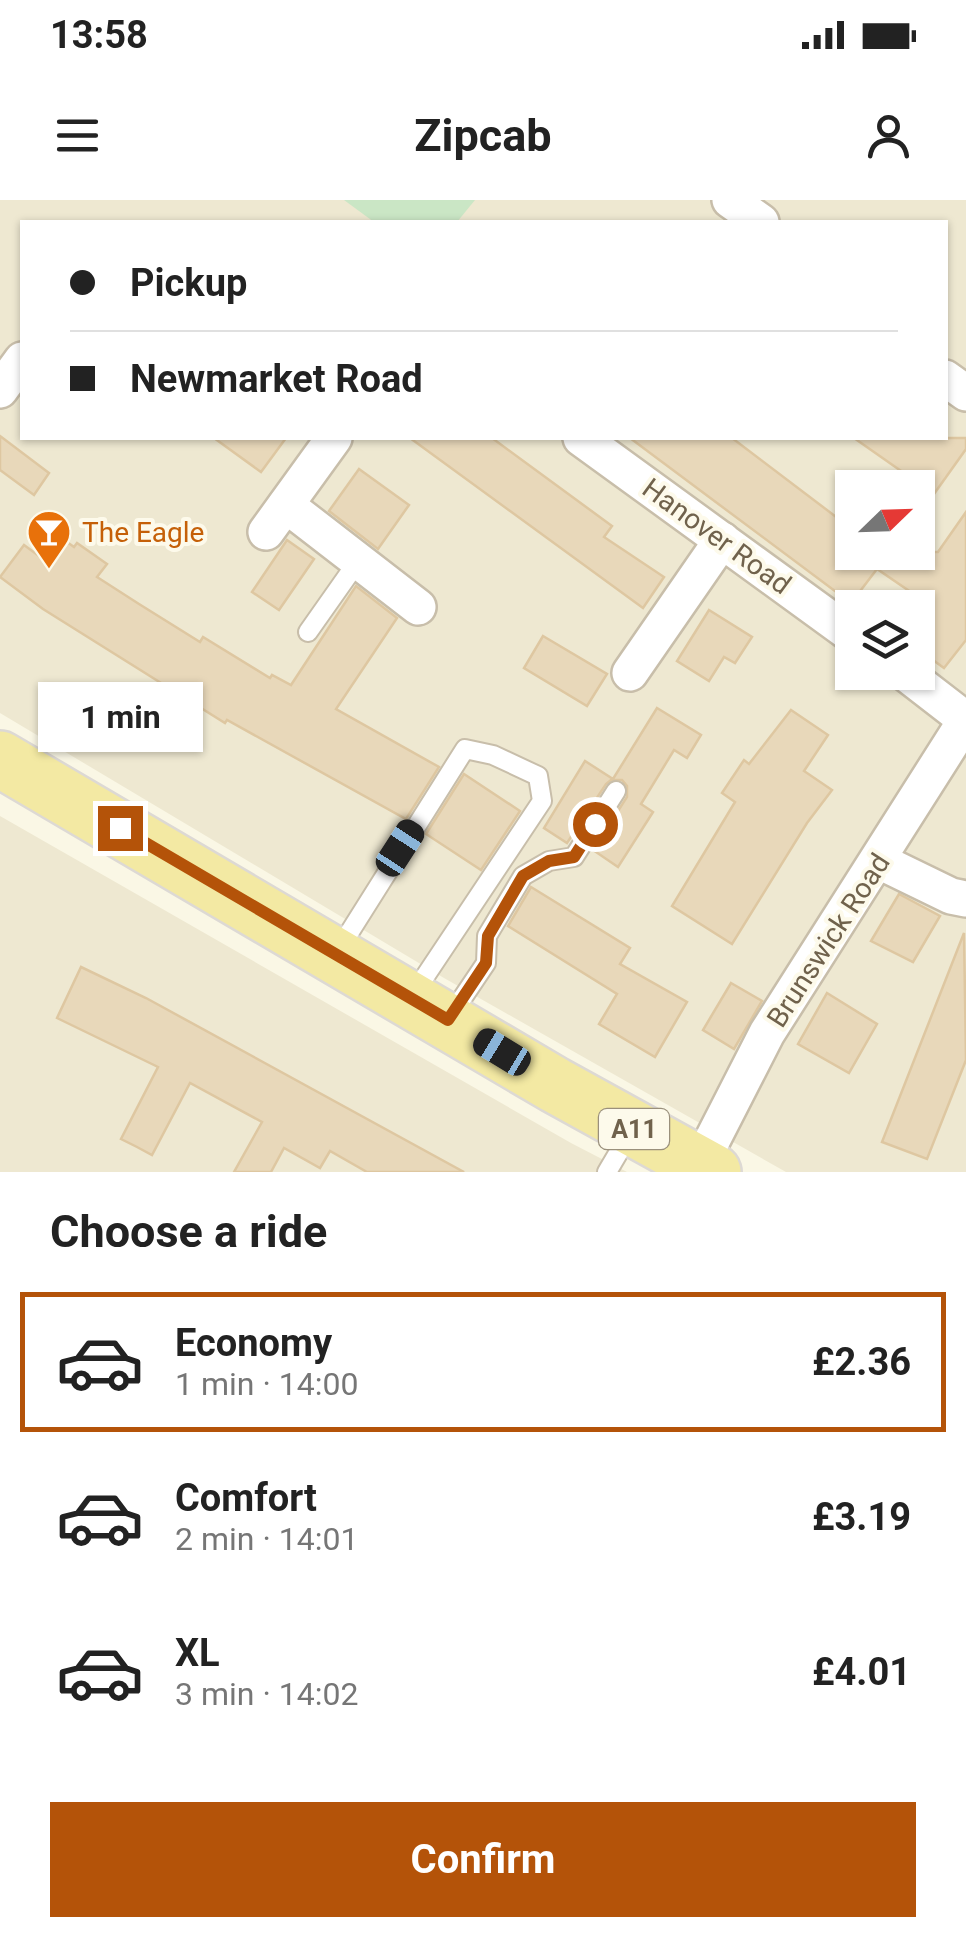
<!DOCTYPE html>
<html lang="en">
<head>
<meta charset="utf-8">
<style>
  body { margin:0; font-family:Roboto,sans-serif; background:#f6f6f6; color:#222; height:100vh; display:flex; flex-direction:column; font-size:38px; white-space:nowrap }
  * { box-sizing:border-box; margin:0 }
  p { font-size:32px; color:#767676 }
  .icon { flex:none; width:55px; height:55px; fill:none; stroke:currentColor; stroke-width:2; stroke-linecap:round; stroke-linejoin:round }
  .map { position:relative; height:972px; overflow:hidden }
  .details { display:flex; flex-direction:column; background:#fff; flex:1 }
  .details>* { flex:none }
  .top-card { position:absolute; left:20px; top:20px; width:928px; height:220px; border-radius:0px; box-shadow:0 2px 8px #0004; display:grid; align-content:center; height:220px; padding:0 50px; background:#fff }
  .needle { width:65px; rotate:67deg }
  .buttons { position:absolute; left:835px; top:270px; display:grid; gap:20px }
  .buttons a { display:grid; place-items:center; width:100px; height:100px; border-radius:0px; background:#fff; box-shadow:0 2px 8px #0004; font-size:50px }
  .end { position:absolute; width:45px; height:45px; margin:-22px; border:12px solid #b45309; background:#fff; box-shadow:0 0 0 5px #fff }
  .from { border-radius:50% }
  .bubble { position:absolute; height:70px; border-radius:0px; background:#fff; box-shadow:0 2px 8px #0004; font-size:32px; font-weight:700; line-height:70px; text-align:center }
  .car { position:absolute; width:30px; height:60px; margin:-30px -15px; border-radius:12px; box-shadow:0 0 8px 2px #0007; background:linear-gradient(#222 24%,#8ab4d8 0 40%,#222 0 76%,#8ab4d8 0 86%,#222 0) }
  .top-card b { display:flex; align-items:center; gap:35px; height:95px; font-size:38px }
  .top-card b+b { border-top:2px solid #e0e0e0 }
  .top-card i { width:25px; height:25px; background:#222 }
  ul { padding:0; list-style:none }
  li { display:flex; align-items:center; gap:30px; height:140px; margin:0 20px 15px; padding:0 30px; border:5px solid transparent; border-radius:0px }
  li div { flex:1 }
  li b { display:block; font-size:38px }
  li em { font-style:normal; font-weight:700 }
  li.on { border-color:#b45309 }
  li>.icon { width:90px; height:90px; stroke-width:1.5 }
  h2 { padding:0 50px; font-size:45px; line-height:120px }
  .action { display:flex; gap:20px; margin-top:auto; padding:20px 50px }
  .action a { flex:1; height:115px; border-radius:0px; background:#b45309; color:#fff; font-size:40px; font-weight:700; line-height:115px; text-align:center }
  .status { display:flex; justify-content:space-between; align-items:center; height:70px; padding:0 50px; background:#fff; direction:ltr }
  .status svg { height:28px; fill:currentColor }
  header { display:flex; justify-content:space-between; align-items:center; height:130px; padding:0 50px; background:#fff; font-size:45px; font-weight:700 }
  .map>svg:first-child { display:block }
  .residential { fill:#eee8d1; fill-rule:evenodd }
  .green { fill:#cae6c5 }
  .building { fill:#e8d8ba; stroke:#dec7a1; stroke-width:2.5 }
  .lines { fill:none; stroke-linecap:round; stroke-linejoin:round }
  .lane-casing { stroke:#c8beaa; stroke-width:22 }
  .street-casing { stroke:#c8beaa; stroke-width:40 }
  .primary-casing { stroke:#ddd9d4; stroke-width:60 }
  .lane { stroke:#fff; stroke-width:18 }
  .street { stroke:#fff; stroke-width:35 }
  .primary { stroke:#f3e9a3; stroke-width:55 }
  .route { stroke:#b45309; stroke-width:12 }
  .labels { text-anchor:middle; stroke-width:8; stroke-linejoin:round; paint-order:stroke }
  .shield { fill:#fdfaeb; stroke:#9a907c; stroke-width:2.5 }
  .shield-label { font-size:25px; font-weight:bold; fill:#70624c }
  .food-label { font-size:28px; fill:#c56008; stroke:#fdfaeb; text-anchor:start }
  .street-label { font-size:28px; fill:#70624c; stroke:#fdfaeb }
</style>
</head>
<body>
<div class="status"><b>13:58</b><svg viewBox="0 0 49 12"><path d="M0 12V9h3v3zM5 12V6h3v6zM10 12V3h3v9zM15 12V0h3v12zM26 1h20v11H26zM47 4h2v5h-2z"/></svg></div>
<header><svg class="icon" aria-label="menu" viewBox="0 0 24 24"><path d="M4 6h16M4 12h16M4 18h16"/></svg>Zipcab<svg class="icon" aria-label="person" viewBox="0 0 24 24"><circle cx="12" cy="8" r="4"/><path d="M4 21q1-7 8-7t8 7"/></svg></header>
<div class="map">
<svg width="966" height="972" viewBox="0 0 966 972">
  <rect width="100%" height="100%" fill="#faf7e5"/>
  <!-- residential -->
  <g class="residential">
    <path d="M0,0H966V972H786L444,778L0,513ZM22,22H945V238H22ZM852,288H918V352H852ZM852,408H918V472H852Z"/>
    <polygon points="0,616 571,943 627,972 0,972"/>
  </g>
  <!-- green -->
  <polygon class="green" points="344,0 475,0 457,22 374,22"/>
  <!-- building -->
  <g class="building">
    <polygon points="0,236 49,273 34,295 0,270"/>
    <polygon points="214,238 286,238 261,272"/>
    <polygon points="410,238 492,238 612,326 604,337 664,377 643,408"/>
    <polygon points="630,238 732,238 852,329 852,352 938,352 966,312 966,440 944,468 918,449 918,397 877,369 851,403"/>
    <polygon points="854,238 966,238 966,249 934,294"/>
    <polygon points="359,269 409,305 378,349 329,311"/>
    <polygon points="287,340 314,359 279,410 252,392"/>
    <polygon points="67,342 74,347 77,343 107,364 97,377 139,404 200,442 203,437 270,478 272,475 291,485 356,386 397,418 336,509 439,567 406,619 227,520 225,523 43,409 0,377 24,345 50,364"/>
    <polygon points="709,410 752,437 735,463 724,457 709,481 677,461"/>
    <polygon points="543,436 607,474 587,506 524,468"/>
    <polygon points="657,508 701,535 687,558 674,550 641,604 653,612 618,667 593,650 627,597 627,586 622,580 611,580 606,584 567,643 544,628 585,561 613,579"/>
    <polygon points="791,510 828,535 804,571 832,590 807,623 732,744 672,706 735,602 722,593 744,560 749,564"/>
    <polygon points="464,574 520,611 481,670 426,634"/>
    <polygon points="531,687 630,748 620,764 687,802 655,857 599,824 617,794 508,726"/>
    <polygon points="899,694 940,716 913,762 871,741"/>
    <polygon points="964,733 966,860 927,959 882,942"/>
    <polygon points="81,767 146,798 464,972 367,972 330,951 320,968 284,948 271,972 234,972 262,922 190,883 152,955 137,947 121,939 158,867 57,818"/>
    <polygon points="731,783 762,801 734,849 703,830"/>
    <polygon points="827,793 877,824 849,873 798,844"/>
  </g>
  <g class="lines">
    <defs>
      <g id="lane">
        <polyline points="308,432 358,361"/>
        <polyline points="339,749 465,549 493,555 538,576 542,601 412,796"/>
        <polyline points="451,815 486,763 487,736 523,676 549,661 574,657 616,591"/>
        <polyline points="607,972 630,933"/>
      </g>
      <g id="street">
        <polyline points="730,0 761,22"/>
        <polyline points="945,178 966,193"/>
        <polyline points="0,190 22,160"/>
        <polyline points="581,238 852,435"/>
        <polyline points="286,305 418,407"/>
        <polyline points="266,332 334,238"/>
        <polyline points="904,472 966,520"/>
        <polyline points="630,473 722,340"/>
        <polyline points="879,661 951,696 966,699"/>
        <polyline points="699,966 767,833 966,520"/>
      </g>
      <polyline id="primary" points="0,559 555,885 713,972"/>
    </defs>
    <!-- lane casing -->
    <use href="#lane" class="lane-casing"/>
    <!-- street casing -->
    <use href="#street" class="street-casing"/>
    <!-- primary casing -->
    <use href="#primary" class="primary-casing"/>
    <!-- lane -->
    <use href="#lane" class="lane"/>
    <!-- street -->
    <use href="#street" class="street"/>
    <!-- primary -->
    <use href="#primary" class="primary"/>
  </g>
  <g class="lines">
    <!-- route -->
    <polyline class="route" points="120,628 448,820 486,763 488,736 523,676 549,661 574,657 595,624"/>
  </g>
  <!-- icons -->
  <defs>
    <symbol id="bar-pin" viewBox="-11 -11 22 30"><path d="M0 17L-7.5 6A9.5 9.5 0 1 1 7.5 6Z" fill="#e8710a" stroke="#fdfaeb"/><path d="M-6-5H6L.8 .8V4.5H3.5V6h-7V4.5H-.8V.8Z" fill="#fff"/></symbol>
  </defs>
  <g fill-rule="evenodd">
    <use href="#bar-pin" x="24" y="307" width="50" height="68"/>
  </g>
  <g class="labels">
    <!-- shield labels -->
    <rect class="shield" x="599" y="909" width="70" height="40" rx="8"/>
    <g class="shield-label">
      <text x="634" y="938">A11</text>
    </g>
    <!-- food labels -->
    <g class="food-label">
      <text x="82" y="342">The Eagle</text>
    </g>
    <!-- street labels -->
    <g class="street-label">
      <text transform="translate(717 336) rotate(36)" y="10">Hanover Road</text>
      <text transform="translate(828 740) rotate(-57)" y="10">Brunswick Road</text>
    </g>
  </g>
</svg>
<div class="buttons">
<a><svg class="needle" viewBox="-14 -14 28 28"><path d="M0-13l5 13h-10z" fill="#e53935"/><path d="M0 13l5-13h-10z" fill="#767676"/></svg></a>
<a><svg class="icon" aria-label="layers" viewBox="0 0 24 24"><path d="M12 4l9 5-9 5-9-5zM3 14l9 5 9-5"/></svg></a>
</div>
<i class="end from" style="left:595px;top:624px"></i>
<i class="end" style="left:120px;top:628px"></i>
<div class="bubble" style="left:38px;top:482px;width:165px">1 min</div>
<i class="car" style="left:400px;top:648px;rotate:33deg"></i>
<i class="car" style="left:502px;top:852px;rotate:301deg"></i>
<div class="top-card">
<b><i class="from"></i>Pickup</b>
<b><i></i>Newmarket Road</b>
</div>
</div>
<section class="details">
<h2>Choose a ride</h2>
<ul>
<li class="on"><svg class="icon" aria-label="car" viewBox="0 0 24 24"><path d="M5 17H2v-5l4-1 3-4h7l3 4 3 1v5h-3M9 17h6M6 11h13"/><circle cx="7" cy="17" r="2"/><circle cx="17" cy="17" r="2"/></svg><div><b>Economy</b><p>1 min · 14:00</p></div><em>£2.36</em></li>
<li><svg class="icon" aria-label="car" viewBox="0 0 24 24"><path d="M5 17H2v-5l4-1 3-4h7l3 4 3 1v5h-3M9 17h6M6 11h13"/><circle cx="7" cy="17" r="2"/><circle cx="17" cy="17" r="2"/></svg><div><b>Comfort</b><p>2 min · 14:01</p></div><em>£3.19</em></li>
<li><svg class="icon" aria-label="car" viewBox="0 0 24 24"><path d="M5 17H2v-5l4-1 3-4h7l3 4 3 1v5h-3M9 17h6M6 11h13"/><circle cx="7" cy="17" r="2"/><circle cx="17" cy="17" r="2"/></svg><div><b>XL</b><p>3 min · 14:02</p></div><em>£4.01</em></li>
</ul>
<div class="action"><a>Confirm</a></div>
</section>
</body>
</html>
